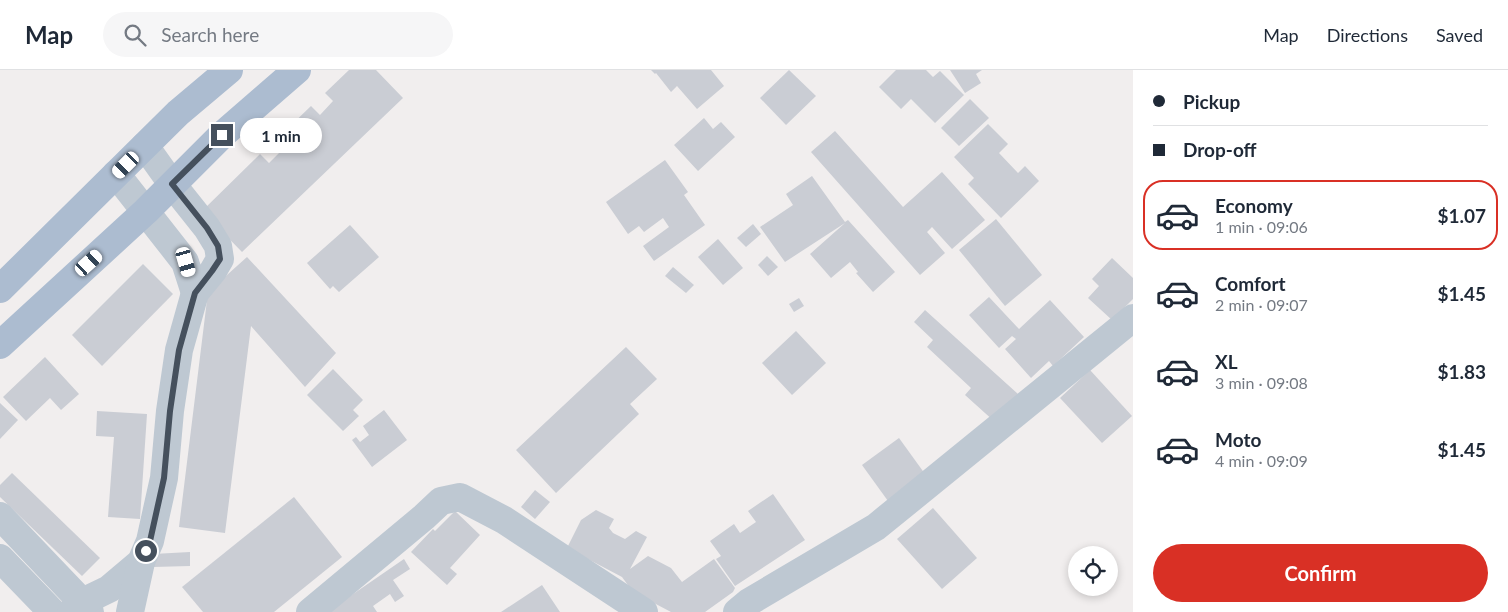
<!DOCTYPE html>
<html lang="en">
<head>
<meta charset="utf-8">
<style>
  body { margin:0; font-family:Lato,sans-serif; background:#f6f6f7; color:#1f2937; height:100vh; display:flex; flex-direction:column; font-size:19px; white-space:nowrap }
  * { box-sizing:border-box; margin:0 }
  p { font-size:16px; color:#747a83 }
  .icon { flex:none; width:28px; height:28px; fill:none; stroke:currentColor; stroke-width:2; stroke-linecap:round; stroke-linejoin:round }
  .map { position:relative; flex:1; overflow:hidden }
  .side { display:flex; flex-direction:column; background:#fff; width:375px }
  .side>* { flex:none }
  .guide { display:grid; align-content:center; height:110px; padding:0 20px; background:#fff }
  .buttons { position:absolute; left:1068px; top:476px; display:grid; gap:10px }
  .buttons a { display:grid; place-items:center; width:50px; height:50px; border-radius:50%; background:#fff; box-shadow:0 2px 8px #0003; font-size:25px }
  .end { position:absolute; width:22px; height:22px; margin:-11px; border:6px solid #45505d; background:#fff; box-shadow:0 0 0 2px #fff }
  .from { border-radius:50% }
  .bubble { position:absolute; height:35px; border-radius:18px; background:#fff; box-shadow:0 2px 8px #0003; font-size:16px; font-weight:700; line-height:35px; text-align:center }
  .car { position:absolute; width:15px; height:30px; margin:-15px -8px; border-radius:6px; box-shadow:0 0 4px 1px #0007; background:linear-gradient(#fff 24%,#345 0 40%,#fff 0 76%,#345 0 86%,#fff 0) }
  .guide b { display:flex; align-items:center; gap:18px; height:48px; font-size:19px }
  .guide b+b { border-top:1px solid #e0e1e3 }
  .guide i { width:12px; height:12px; background:#1f2937 }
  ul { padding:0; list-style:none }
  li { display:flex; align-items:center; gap:15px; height:70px; margin:0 10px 8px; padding:0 10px; border:2px solid transparent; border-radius:20px }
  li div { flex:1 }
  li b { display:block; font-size:19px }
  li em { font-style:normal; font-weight:700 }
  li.active { border-color:#d93025 }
  li>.icon { width:45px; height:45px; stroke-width:1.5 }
  .cta { display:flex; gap:10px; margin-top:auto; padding:10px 20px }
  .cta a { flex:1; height:58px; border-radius:30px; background:#d93025; color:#fff; font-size:20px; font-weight:700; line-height:58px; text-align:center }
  header { display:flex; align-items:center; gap:30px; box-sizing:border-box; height:70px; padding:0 25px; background:#fff; border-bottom:1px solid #e0e1e3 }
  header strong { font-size:24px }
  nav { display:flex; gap:28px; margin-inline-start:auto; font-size:18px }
  .search { width:350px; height:45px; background:#f6f6f7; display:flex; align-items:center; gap:12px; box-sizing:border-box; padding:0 18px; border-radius:28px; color:#747a83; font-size:19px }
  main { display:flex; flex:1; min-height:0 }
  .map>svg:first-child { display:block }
  .building { fill:#cacdd4 }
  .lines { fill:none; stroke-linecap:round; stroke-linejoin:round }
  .minor { stroke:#bec8d2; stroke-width:28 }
  .major { stroke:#acbcd0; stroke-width:28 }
  .route { stroke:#45505d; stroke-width:6 }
</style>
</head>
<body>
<header>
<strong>Map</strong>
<div class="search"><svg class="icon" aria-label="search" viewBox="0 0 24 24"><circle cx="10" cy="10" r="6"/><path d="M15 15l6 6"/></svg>Search here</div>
<nav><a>Map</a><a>Directions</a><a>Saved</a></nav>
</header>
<main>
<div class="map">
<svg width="1133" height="542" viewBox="0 0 1133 542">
  <rect width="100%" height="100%" fill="#f1eeee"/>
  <!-- building -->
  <g class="building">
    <polygon points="349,0 376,0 403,28 242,182 202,141 260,84 269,93 282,80 271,69 281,60 283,63 311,36 320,45 333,31 325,23"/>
    <polygon points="651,0 711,0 724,16 697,39 677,16 671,22 656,3 655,4"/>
    <polygon points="789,0 816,26 786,55 760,28"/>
    <polygon points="896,0 926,0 933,7 940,1 964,25 935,53 911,29 901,39 879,17"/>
    <polygon points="950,0 982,0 976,4 981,13 965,23"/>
    <polygon points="970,29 989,48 959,76 941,58"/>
    <polygon points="704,48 713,59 721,52 735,67 698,101 674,75"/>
    <polygon points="988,54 1008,74 999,83 1018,103 1025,96 1039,111 1001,148 968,114 974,108 954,87"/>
    <polygon points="835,61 903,137 942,102 985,150 952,179 932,157 927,162 945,183 920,205 811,82"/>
    <polygon points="665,90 688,122 684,125 705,155 654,191 643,176 669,157 663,148 644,162 639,156 628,164 606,132"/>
    <polygon points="812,106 845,152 848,150 895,202 873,222 856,203 858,202 850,192 831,208 810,184 845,153 785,192 760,157 793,135 786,124"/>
    <polygon points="996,149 1042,205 1005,236 959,180"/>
    <polygon points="753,154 761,164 746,177 737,168"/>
    <polygon points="350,155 379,187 339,222 333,216 330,219 307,193"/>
    <polygon points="718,169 743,198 723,215 698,187"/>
    <polygon points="767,186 778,197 768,206 758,195"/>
    <polygon points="247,187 336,283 305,317 251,256 225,463 179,457 208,222"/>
    <polygon points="1112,188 1133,208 1133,229 1112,250 1088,228 1099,216 1092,209"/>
    <polygon points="143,194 173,224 102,296 72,265"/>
    <polygon points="673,197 694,215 686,223 665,206"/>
    <polygon points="989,227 1019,259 1050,230 1084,267 1053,296 1049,291 1031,308 1005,279 1016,269 1012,266 999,278 969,245"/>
    <polygon points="799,228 804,236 794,242 789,234"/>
    <polygon points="925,240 1019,325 995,352 965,325 971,318 927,277 933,270 914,252"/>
    <polygon points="796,261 826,293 792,325 762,293"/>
    <polygon points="626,277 657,309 630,334 639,344 556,423 516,380"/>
    <polygon points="45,287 79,324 61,340 50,328 26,351 3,327"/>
    <polygon points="333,299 363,330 353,340 359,346 343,361 307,325"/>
    <polygon points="1090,300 1132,346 1102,373 1060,328"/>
    <polygon points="0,333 18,350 0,369"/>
    <polygon points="384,340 407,370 372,397 352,370 356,367 360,372 369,365 363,356"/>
    <polygon points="97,341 147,344 140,449 108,447 114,367 96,366"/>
    <polygon points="899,368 925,404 888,431 862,395"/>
    <polygon points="12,403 100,488 82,506 0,427 0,415"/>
    <polygon points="535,420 550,432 535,449 521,437"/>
    <polygon points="773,424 805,470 735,516 716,489 721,486 710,471 734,454 740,463 756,452 748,441"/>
    <polygon points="294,427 342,487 274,542 203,542 182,517"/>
    <polygon points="933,438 977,488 942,519 897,469"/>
    <polygon points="596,440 614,449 609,458 613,463 625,469 636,461 647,467 630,499 648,486 671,498 682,512 714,489 735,518 733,522 705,542 671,542 633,522 622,507 567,478 581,450"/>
    <polygon points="455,441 480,465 450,498 457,504 447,515 411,482 433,459 435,461"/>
    <polygon points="190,482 190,496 153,497 153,484"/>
    <polygon points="404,489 410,499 393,510 404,526 395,532 390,524 373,536 377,542 327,542"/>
    <polygon points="542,515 560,542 501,542"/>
  </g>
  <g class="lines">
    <!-- minor -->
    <g class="minor">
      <polyline points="116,104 185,192 195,223"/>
      <polyline points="0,446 82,532 90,542"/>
      <polyline points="0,488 52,542"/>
      <polyline points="71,542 82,532 109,519 141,492 150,471 164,408 170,341 179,280 195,223 213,201 220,189 218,176 207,158 172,114 145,76"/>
      <polyline points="130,542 141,492"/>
      <polyline points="310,542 424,447 441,431 460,427 504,450 644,542"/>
      <polyline points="737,542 749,532 876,457 1133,248"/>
    </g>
    <!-- major -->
    <g class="major">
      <polyline points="0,219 178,43 229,0"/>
      <polyline points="0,275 146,141 222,65 297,0"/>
    </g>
  </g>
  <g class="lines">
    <!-- route -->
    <polyline class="route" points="146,481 150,471 164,408 170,341 179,280 195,223 212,201 220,189 218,176 207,158 172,114 222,65"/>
  </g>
</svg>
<div class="buttons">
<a><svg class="icon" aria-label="locate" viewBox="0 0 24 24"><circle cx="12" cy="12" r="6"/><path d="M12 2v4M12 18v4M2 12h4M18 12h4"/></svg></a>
</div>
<i class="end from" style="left:146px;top:481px"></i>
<i class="end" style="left:222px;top:65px"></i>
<div class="bubble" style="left:240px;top:48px;width:82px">1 min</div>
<i class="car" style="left:126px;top:95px;rotate:225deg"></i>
<i class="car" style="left:186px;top:192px;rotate:164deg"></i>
<i class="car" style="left:89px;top:193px;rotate:48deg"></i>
</div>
<section class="side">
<div class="guide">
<b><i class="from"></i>Pickup</b>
<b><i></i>Drop-off</b>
</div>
<ul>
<li class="active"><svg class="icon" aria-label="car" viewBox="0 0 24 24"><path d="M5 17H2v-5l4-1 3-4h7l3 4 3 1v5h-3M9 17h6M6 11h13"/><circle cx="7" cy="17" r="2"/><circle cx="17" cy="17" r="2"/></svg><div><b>Economy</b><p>1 min · 09:06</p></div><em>$1.07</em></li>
<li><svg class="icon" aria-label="car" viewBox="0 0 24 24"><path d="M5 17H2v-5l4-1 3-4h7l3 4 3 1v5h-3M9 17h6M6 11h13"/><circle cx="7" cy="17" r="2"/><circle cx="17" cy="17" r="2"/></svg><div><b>Comfort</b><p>2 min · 09:07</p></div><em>$1.45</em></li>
<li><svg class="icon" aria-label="car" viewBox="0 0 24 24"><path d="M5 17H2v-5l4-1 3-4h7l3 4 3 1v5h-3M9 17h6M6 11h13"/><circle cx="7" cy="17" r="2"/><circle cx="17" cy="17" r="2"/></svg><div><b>XL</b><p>3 min · 09:08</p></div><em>$1.83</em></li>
<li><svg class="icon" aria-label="car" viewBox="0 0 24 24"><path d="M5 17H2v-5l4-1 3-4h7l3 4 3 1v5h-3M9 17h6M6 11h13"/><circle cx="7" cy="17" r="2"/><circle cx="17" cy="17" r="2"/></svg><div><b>Moto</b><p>4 min · 09:09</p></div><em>$1.45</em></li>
</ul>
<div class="cta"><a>Confirm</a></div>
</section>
</main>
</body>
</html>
